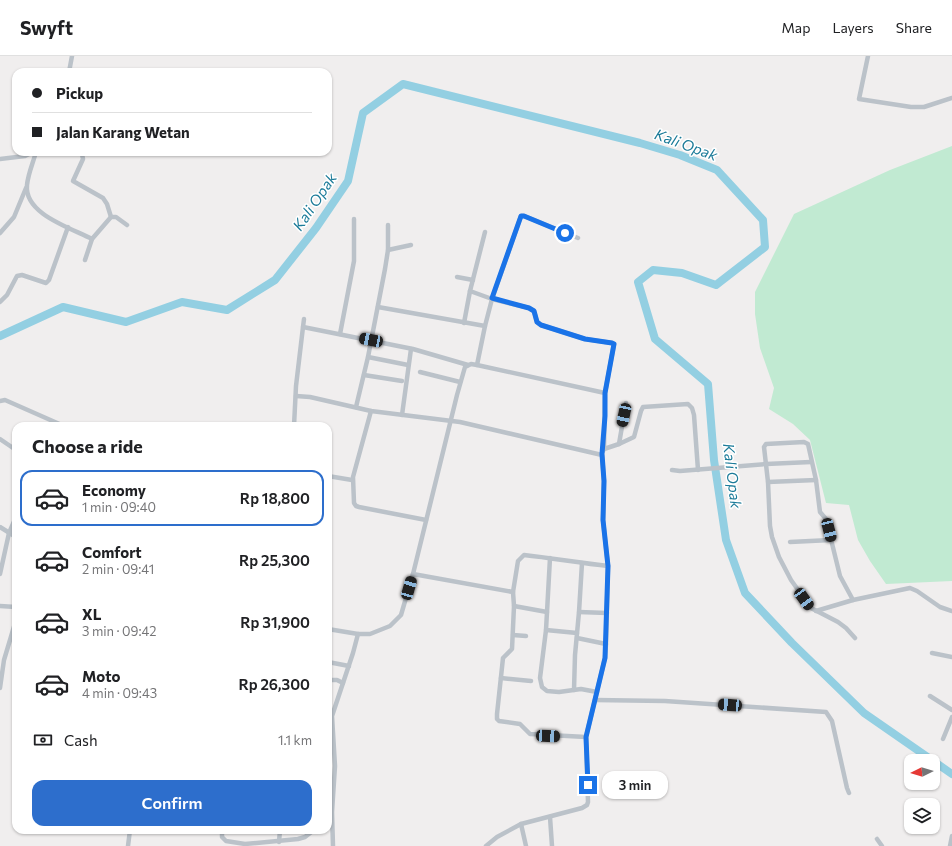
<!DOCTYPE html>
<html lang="en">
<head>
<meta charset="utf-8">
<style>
  body { margin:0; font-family:Commissioner,sans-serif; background:#f6f6f6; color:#202124; height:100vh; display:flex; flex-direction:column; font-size:15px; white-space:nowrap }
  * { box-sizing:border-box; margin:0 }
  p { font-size:13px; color:#757577 }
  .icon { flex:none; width:22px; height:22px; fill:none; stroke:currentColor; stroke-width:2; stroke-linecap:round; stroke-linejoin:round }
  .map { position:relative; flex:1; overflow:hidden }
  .sheet { position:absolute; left:12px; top:366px; width:320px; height:412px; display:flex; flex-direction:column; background:#fff; border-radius:12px; box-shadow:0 1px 3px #0004 }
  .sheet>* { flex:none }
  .hud { position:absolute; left:12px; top:12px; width:320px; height:88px; border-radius:12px; box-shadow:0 1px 3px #0004; display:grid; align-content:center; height:88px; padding:0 20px; background:#fff }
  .needle { width:26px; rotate:265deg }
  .fabs { position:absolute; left:904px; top:698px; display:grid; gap:8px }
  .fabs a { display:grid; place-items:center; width:36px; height:36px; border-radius:8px; background:#fff; box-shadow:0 1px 3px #0004; font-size:20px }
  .end { position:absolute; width:18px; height:18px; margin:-9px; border:5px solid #1a73e8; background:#fff; box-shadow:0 0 0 2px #fff }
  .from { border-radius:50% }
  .bubble { position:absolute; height:28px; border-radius:12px; background:#fff; box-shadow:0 1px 3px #0004; font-size:13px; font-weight:600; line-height:28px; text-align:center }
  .car { position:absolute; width:12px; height:24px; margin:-12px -6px; border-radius:5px; box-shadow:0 0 3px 1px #0007; background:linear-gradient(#222 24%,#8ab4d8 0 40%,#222 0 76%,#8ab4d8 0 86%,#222 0) }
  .hud b { display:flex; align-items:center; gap:14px; height:38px; font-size:15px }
  .hud b+b { border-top:1px solid #e0e0e0 }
  .hud i { width:10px; height:10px; background:#202124 }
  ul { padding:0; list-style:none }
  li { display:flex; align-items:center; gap:12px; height:56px; margin:0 8px 6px; padding:0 12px; border:2px solid transparent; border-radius:12px }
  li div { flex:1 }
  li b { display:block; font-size:15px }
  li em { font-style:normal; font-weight:600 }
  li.on { border-color:#2d6ecc }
  li>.icon { width:36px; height:36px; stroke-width:1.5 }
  h2 { padding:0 20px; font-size:18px; line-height:48px }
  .pay { display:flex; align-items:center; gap:10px; height:44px; padding:0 20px; font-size:15px }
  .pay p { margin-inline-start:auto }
  .primary-button { display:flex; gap:8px; margin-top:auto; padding:8px 20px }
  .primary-button a { flex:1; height:46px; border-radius:12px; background:#2d6ecc; color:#fff; font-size:16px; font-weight:600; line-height:46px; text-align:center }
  header { display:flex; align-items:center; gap:24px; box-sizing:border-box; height:56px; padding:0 20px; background:#fff; border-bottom:1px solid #e0e0e0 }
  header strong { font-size:19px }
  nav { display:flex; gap:22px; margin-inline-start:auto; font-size:14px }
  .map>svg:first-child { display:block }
  .green { fill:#c1ead2 }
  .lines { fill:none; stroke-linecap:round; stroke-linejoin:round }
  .river { stroke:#93cfe2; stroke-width:8 }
  .minor { stroke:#bbc2c9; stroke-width:4.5 }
  .route { stroke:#1a73e8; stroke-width:5 }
  .labels { text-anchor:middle; stroke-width:3; stroke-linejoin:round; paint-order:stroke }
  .water-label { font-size:15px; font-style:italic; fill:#1c7b99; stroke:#fff }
</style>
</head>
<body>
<header>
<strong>Swyft</strong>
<nav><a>Map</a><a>Layers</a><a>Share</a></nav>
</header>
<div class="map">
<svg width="952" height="790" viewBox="0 0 952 790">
  <rect width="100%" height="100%" fill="#f0eeee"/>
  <!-- green -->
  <polygon class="green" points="952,90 952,525 886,528 870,505 858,484 849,449 826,447 810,384 793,368 769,353 774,332 760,292 755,258 755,236 794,158 890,114"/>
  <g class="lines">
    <!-- river -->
    <polyline class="river" points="0,280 63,251 126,266 182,246 227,254 275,224 316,172 348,125 363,57 403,28 640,87 680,99 717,114 763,164 765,191 716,229 682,217 653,214 638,226 655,283 708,328 714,404 726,484 745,537 792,587 864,657 952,718"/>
    <!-- minor -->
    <g class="minor">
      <polyline points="868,0 859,43 911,51 924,51 952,42"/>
      <polyline points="69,16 72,0"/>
      <path d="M36,96C33,107 28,118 27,129C24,158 71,172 92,183"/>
      <polyline points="78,96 82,98 83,103 73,125 103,142 107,148 111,161"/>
      <polyline points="0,103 25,100 33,96"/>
      <polyline points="0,177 14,161 26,132"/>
      <polyline points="388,194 411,189"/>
      <polyline points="85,204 92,183 111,161 116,161 127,169"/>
      <polyline points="457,221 473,224"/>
      <polyline points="470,235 492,243 529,252 534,255 537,266 541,269 585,283 612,287 614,288 605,337 604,393"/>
      <polyline points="0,246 7,239 17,220 22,219 46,227 49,224 68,171"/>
      <polyline points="378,251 485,270 492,243 521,160 524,160 578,182"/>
      <polyline points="464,267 470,235 485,176"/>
      <polyline points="303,271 304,263"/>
      <polyline points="340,278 354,205 354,163"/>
      <polyline points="368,301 408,309"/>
      <polyline points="477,309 485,270"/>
      <polyline points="420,316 460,326"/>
      <polyline points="364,319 402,325"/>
      <polyline points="296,340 310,341 371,355 460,366 602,399 604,425 603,464 608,510 606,588 605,602 586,681 588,746 587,749 582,752 521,768 497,781 486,790"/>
      <polyline points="0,345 5,344 64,370"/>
      <polyline points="356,351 368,301 385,213 388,194 388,169"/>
      <polyline points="371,355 353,421 354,447 356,450 359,451 426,464"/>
      <polyline points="402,359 411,293"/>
      <polyline points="294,370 296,330 303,271 413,293 468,309"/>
      <polyline points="0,383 16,394"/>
      <polyline points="619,388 634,381 641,355 643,351 688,348 692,352 694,359 698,414"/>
      <polyline points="603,395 604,393 619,388 626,347"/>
      <polyline points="672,414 680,415 766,408 811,406"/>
      <polyline points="328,420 352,424"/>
      <polyline points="768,426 816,424"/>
      <polyline points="0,471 16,481"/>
      <polyline points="790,486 831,484"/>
      <polyline points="550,502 546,574 540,622 542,631 547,635 559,636 581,633 597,636"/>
      <polyline points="0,518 9,477 16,461"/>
      <polyline points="413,518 513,536"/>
      <polyline points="0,550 16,551"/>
      <polyline points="514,550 547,556"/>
      <polyline points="816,555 853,544"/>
      <polyline points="579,556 607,557"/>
      <polyline points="328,573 358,578 370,578 390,570 401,559 413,518 457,339 465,311 471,308 477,309 605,337"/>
      <polyline points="546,574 577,577"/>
      <polyline points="513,579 526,580"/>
      <polyline points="577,582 606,588"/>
      <polyline points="855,582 846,572 838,566 811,552 791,524 779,501 772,481 770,470 768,426 764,391 766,388 804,386 808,388 816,424 820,456 826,463 840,520 853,544 910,532 917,535 940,551 952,555"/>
      <polyline points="932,597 952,601"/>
      <polyline points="328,606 349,610"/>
      <polyline points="501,622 531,625"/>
      <polyline points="328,624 337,624 343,627"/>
      <polyline points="0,632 4,604 16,564"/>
      <polyline points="574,634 575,599 579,556 582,507"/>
      <polyline points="930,640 952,654"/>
      <polyline points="595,644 665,645 826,656 832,665 847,732 849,737"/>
      <path d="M586,681L530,678L520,668L499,665L497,663V658L503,602L512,593L514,550L513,536L518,505L524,499C552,502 580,507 608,510"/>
      <polyline points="943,683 952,661"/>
      <polyline points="550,761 552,790"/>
      <polyline points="521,768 526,790"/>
      <polyline points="222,774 222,781 226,785 245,788 298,783 305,781 314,774"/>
      <polyline points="877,783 882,790"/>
      <polyline points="279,786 280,774"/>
      <polyline points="128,790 130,774"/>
      <polyline points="333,790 332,756 335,710 332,660 353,597 358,578"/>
      <polyline points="950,790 952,780"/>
    </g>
  </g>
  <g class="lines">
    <!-- route -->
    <polyline class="route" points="565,177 524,160 521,160 492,242 529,252 534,255 537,266 541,269 585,283 612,287 614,288 605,337 605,360 602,398 604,425 603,464 608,510 605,602 586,681 588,729"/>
  </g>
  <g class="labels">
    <!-- water labels -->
    <g class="water-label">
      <text transform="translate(686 89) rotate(20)" y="5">Kali Opak</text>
      <text transform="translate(315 146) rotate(-56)" y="5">Kali Opak</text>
      <text transform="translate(732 420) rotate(83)" y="5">Kali Opak</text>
    </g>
  </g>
</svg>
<div class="fabs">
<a><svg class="needle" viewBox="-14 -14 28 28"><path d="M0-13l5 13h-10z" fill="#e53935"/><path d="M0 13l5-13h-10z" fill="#757577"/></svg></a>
<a><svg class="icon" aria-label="layers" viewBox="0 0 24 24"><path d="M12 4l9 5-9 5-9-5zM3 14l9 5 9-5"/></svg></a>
</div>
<i class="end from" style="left:565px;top:177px"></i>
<i class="end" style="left:588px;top:729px"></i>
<div class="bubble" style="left:602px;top:715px;width:66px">3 min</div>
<i class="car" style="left:371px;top:284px;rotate:281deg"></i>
<i class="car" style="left:624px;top:359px;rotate:192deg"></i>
<i class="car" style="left:829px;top:474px;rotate:166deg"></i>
<i class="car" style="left:409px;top:532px;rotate:16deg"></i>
<i class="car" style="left:804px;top:543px;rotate:144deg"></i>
<i class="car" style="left:730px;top:649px;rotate:274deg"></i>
<i class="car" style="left:548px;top:680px;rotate:93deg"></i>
<div class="hud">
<b><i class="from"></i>Pickup</b>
<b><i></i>Jalan Karang Wetan</b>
</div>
<section class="sheet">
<h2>Choose a ride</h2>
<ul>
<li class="on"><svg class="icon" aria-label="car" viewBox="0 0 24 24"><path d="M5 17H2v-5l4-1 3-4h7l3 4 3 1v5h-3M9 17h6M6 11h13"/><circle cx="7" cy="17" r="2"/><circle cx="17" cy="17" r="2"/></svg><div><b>Economy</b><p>1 min · 09:40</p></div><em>Rp 18,800</em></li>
<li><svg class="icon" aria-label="car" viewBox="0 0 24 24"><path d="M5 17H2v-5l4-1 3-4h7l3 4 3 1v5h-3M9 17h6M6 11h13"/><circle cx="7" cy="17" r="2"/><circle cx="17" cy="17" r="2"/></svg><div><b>Comfort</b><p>2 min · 09:41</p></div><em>Rp 25,300</em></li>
<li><svg class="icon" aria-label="car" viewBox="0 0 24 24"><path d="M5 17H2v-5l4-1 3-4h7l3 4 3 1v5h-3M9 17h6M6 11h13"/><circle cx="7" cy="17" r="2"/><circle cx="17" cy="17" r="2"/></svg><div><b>XL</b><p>3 min · 09:42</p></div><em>Rp 31,900</em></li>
<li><svg class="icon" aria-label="car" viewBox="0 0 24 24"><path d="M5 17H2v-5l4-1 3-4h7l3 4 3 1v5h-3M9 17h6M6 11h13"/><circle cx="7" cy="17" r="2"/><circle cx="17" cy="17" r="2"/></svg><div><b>Moto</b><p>4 min · 09:43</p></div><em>Rp 26,300</em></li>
</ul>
<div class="pay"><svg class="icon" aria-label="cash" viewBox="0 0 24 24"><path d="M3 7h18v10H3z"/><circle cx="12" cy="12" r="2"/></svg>Cash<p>1.1 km</p></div>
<div class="primary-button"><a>Confirm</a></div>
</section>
</div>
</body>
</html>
